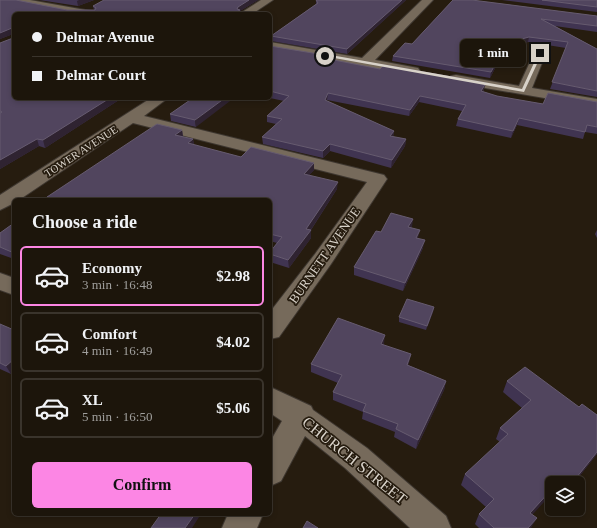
<!DOCTYPE html>
<html lang="en">
<head>
<meta charset="utf-8">
<style>
  body { margin:0; font-family:"Times New Roman",serif; background:#292219; color:#f1f3f6; height:100vh; display:flex; flex-direction:column; font-size:15px; white-space:nowrap }
  * { box-sizing:border-box; margin:0 }
  p { font-size:13px; color:#a09f9d }
  .icon { flex:none; width:22px; height:22px; fill:none; stroke:currentColor; stroke-width:2; stroke-linecap:round; stroke-linejoin:round }
  .map { position:relative; flex:1; overflow:hidden }
  .sheet { position:absolute; left:12px; top:198px; width:260px; height:318px; display:flex; flex-direction:column; background:#1c150b; border-radius:6px; box-shadow:0 2px 6px #0003,0 0 0 1px #3a342c }
  .sheet>* { flex:none }
  .hud { position:absolute; left:12px; top:12px; width:260px; height:88px; border-radius:6px; box-shadow:0 2px 6px #0003,0 0 0 1px #3a342c; display:grid; align-content:center; height:88px; padding:0 20px; background:#1c150b }
  .fabs { position:absolute; left:545px; top:476px; display:grid; gap:8px }
  .fabs a { display:grid; place-items:center; width:40px; height:40px; border-radius:6px; background:#1c150b; box-shadow:0 2px 6px #0003,0 0 0 1px #3a342c; font-size:20px }
  .end { position:absolute; width:18px; height:18px; margin:-9px; border:5px solid #d8d2c9; background:#111; box-shadow:0 0 0 2px #111 }
  .from { border-radius:50% }
  .bubble { position:absolute; height:28px; border-radius:6px; background:#1c150b; box-shadow:0 2px 6px #0003,0 0 0 1px #3a342c; font-size:13px; font-weight:600; line-height:28px; text-align:center }
  .hud b { display:flex; align-items:center; gap:14px; height:38px; font-size:15px }
  .hud b+b { border-top:1px solid #3a342c }
  .hud i { width:10px; height:10px; background:#f1f3f6 }
  ul { padding:0; list-style:none }
  li { display:flex; align-items:center; gap:12px; height:60px; margin:0 8px 6px; padding:0 12px; border:2px solid #3a342c; border-radius:6px }
  li div { flex:1 }
  li b { display:block; font-size:15px }
  li em { font-style:normal; font-weight:600 }
  li.selected { border-color:#fc86e4 }
  li>.icon { width:36px; height:36px; stroke-width:1.5 }
  h2 { padding:0 20px; font-size:18px; line-height:48px }
  .button { display:flex; gap:8px; margin-top:auto; padding:8px 20px }
  .button a { flex:1; height:46px; border-radius:6px; background:#fc86e4; color:#111; font-size:16px; font-weight:600; line-height:46px; text-align:center }
  .map>svg:first-child { display:block }
  .lines { fill:none; stroke-linecap:round; stroke-linejoin:round }
  .street-casing { stroke:#3e3730; stroke-width:2 }
  .street { fill:#766a5b; fill-rule:evenodd }
  .wall { fill:#403451 }
  .shaded-wall { fill:#2f2331 }
  .building { fill:#51455e; stroke:#665b6f }
  .route { fill:#d8d2c9 }
  .labels { text-anchor:middle; stroke-width:3.5; stroke-linejoin:round; paint-order:stroke }
  .far-street-label { font-size:11px; fill:#d8d2c9; stroke:#261c0f }
  .street-label { font-size:13px; fill:#d8d2c9; stroke:#261c0f }
  .near-street-label { font-size:16px; fill:#d8d2c9; stroke:#261c0f }
</style>
</head>
<body>
<div class="map">
<svg width="597" height="528" viewBox="0 0 597 528">
  <rect width="100%" height="100%" fill="#261c0f"/>
  <g class="lines">
    <defs>
      <g id="street">
        <polygon points="8,0 30,0 91,11 96,14 73,14 13,3"/>
        <polygon points="261,0 273,0 252,14 239,14"/>
        <polygon points="422,0 433,0 375,60 418,68 420,71 418,74 413,75 270,50 270,42 362,58"/>
        <polygon points="540,49 546,53 532,88 597,99 597,107 456,83 451,82 449,79 451,76 456,75 519,86 534,53"/>
        <polygon points="151,98 168,98 144,116 384,175 387,179 331,264 279,337 270,339 270,312 315,254 367,182 133,123 19,200 14,200 14,203 0,210 0,195"/>
        <polygon points="0,273 14,278 14,295 0,290"/>
        <polygon points="270,387 311,406 313,410 367,448 446,516 451,528 410,528 345,468 305,436 281,481 270,486 270,442 282,421 270,413"/>
        <polygon points="228,514 263,514 257,528 222,528"/>
      </g>
    </defs>
    <!-- street casing -->
    <use href="#street" class="street-casing"/>
    <!-- street -->
    <use href="#street" class="street"/>
  </g>
  <!-- wall -->
  <g class="wall">
    <polygon points="0,0 67,10 94,10 93,6 104,0 258,0 240,11 14,14 122,98 45,148 39,146 0,169 0,43 13,38 13,34 0,39"/>
    <polygon points="39,0 94,0 78,6"/>
    <polygon points="316,0 406,0 347,54 271,41 271,36 316,4"/>
    <polygon points="453,0 597,16 597,32 555,26 597,49 597,97 550,89 566,48 528,42 505,49 490,78 392,61 393,56 412,44"/>
    <polygon points="502,0 597,0 597,12"/>
    <polygon points="270,46 337,61 484,89 483,92 497,96 543,104 597,102 597,134 585,132 583,139 517,125 511,138 456,126 458,119 462,111 419,102 409,116 327,100 327,101 394,131 393,137 406,139 405,146 391,168 330,151 323,158 263,144 262,137 276,124 267,122 267,116 284,101 270,98"/>
    <polygon points="193,98 196,127 171,121 170,114"/>
    <polygon points="182,130 183,137 193,139 194,145 241,157 314,163 314,170 309,175 337,189 311,230 311,238 289,268 270,262 270,252 277,243 270,241 270,200 48,200 47,197"/>
    <polygon points="413,219 411,228 423,248 403,291 354,275 354,267 381,232"/>
    <polygon points="14,223 14,259 0,254 0,233"/>
    <polygon points="597,230 597,238 595,234"/>
    <polygon points="434,307 433,312 426,330 399,322 399,317"/>
    <polygon points="0,324 11,374 0,369"/>
    <polygon points="384,344 383,345 411,354 408,365 446,381 444,390 416,449 394,437 395,432 362,419 363,412 333,400 333,392 338,383 311,372 311,364"/>
    <polygon points="507,381 597,415 597,454 574,483 552,483 552,493 532,514 531,528 479,528 475,524 479,514 486,507 461,485 465,474 500,442 496,439 500,428 522,408 503,392"/>
  </g>
  <!-- shaded-wall -->
  <g class="shaded-wall">
    <polygon points="79,0 94,0 78,6 77,1"/>
    <polygon points="249,0 258,0 240,11 241,14 233,14 238,7"/>
    <polygon points="402,0 406,0 347,54 347,49"/>
    <polygon points="12,28 13,34 0,39 0,33"/>
    <polygon points="529,37 528,42 505,49 490,78 491,72 507,43"/>
    <polygon points="486,83 484,89 480,98 481,91"/>
    <polygon points="328,93 327,100 325,107 325,100"/>
    <polygon points="420,96 419,102 409,116 410,110"/>
    <polygon points="110,98 122,98 45,148 43,140"/>
    <polygon points="225,98 234,98 196,127 195,120"/>
    <polygon points="519,118 517,125 511,138 513,131"/>
    <polygon points="182,130 183,137 175,135"/>
    <polygon points="394,131 393,138 390,136"/>
    <polygon points="37,139 39,146 0,169 0,160"/>
    <polygon points="193,139 194,146 188,143"/>
    <polygon points="406,139 405,146 391,168 392,160"/>
    <polygon points="330,144 330,151 323,158 323,151"/>
    <polygon points="314,163 314,170 304,181 304,174"/>
    <polygon points="338,182 337,189 310,231 311,230 311,238 289,268 288,260 306,229"/>
    <polygon points="413,219 412,227 407,235 408,227"/>
    <polygon points="420,230 418,238 415,246 416,238"/>
    <polygon points="425,240 423,248 403,291 405,283"/>
    <polygon points="434,307 433,312 426,330 427,326"/>
    <polygon points="385,335 384,344 379,353 381,344"/>
    <polygon points="411,354 409,363 405,373 407,365"/>
    <polygon points="14,359 14,371 11,374 6,366"/>
    <polygon points="446,381 444,390 416,449 418,440"/>
    <polygon points="597,452 597,454 574,483 572,483"/>
    <polygon points="552,489 552,493 525,523 530,513"/>
    <polygon points="195,514 201,514 192,528 185,528"/>
    <polygon points="537,518 531,528 528,528"/>
  </g>
  <!-- building -->
  <g class="building">
    <polygon points="0,0 16,0 67,10 95,10 96,8 93,6 104,0 249,0 238,7 237,9 240,10 233,14 14,14 14,98 110,98 43,140 37,139 0,160 0,113 2,112 0,111 0,43 13,38 14,29 12,28 0,33"/>
    <polygon points="316,0 402,0 347,49 271,36 318,3"/>
    <polygon points="453,0 472,0 597,16 597,26 541,19 597,49 597,91 552,82 568,42 529,37 507,43 491,72 393,56 405,43 412,44"/>
    <polygon points="542,0 597,0 597,7"/>
    <polygon points="270,46 337,57 334,60 380,69 384,65 486,83 481,91 497,96 543,104 548,93 597,102 597,127 587,125 585,132 519,118 513,131 458,119 466,105 420,96 410,110 328,93 325,100 394,131 390,136 406,139 392,160 330,144 323,151 262,137 282,119 267,116 289,96 270,91"/>
    <polygon points="193,98 225,98 195,120 170,114"/>
    <polygon points="157,124 182,130 175,135 193,139 188,143 241,157 251,147 314,163 304,174 338,182 306,229 311,230 288,260 270,254 270,252 282,237 270,234 270,200 157,200 153,199 151,200 48,200 51,198 47,197"/>
    <polygon points="391,213 413,219 408,227 420,230 416,238 425,240 405,283 354,267 376,231 381,232"/>
    <polygon points="14,223 14,253 0,247 0,233"/>
    <polygon points="407,299 434,307 427,326 399,317"/>
    <polygon points="338,318 385,335 381,344 411,354 407,365 446,381 418,440 396,429 398,424 363,411 366,404 333,392 342,375 311,364"/>
    <polygon points="0,324 14,330 14,359 6,366 0,363"/>
    <polygon points="525,367 579,407 582,404 597,415 597,452 572,483 561,483 559,481 558,483 552,483 552,489 530,513 537,518 528,528 494,528 479,514 494,499 465,474 508,434 500,428 531,400 507,381"/>
    <polygon points="161,514 195,514 185,528 151,528"/>
    <polygon points="307,521 318,528 303,528"/>
  </g>
  <!-- route -->
  <polygon class="route" points="539,52 542,53 524,92 323,56 325,54 522,89"/>
  <g class="labels">
    <!-- far-street labels -->
    <g class="far-street-label">
      <text transform="translate(81 151) rotate(-33)" y="4">TOWER AVENUE</text>
    </g>
    <!-- street labels -->
    <g class="street-label">
      <text transform="translate(324 255) rotate(-55)" y="5">BURNETT AVENUE</text>
    </g>
    <!-- near-street labels -->
    <g class="near-street-label">
      <text transform="translate(355 460) rotate(39)" y="6">CHURCH STREET</text>
    </g>
  </g>
</svg>
<div class="fabs">
<a><svg class="icon" aria-label="layers" viewBox="0 0 24 24"><path d="M12 4l9 5-9 5-9-5zM3 14l9 5 9-5"/></svg></a>
</div>
<i class="end from" style="left:325px;top:56px"></i>
<i class="end" style="left:540px;top:53px"></i>
<div class="bubble" style="left:460px;top:39px;width:66px">1 min</div>
<div class="hud">
<b><i class="from"></i>Delmar Avenue</b>
<b><i></i>Delmar Court</b>
</div>
<section class="sheet">
<h2>Choose a ride</h2>
<ul>
<li class="selected"><svg class="icon" aria-label="car" viewBox="0 0 24 24"><path d="M5 17H2v-5l4-1 3-4h7l3 4 3 1v5h-3M9 17h6M6 11h13"/><circle cx="7" cy="17" r="2"/><circle cx="17" cy="17" r="2"/></svg><div><b>Economy</b><p>3 min · 16:48</p></div><em>$2.98</em></li>
<li><svg class="icon" aria-label="car" viewBox="0 0 24 24"><path d="M5 17H2v-5l4-1 3-4h7l3 4 3 1v5h-3M9 17h6M6 11h13"/><circle cx="7" cy="17" r="2"/><circle cx="17" cy="17" r="2"/></svg><div><b>Comfort</b><p>4 min · 16:49</p></div><em>$4.02</em></li>
<li><svg class="icon" aria-label="car" viewBox="0 0 24 24"><path d="M5 17H2v-5l4-1 3-4h7l3 4 3 1v5h-3M9 17h6M6 11h13"/><circle cx="7" cy="17" r="2"/><circle cx="17" cy="17" r="2"/></svg><div><b>XL</b><p>5 min · 16:50</p></div><em>$5.06</em></li>
</ul>
<div class="button"><a>Confirm</a></div>
</section>
</div>
</body>
</html>
